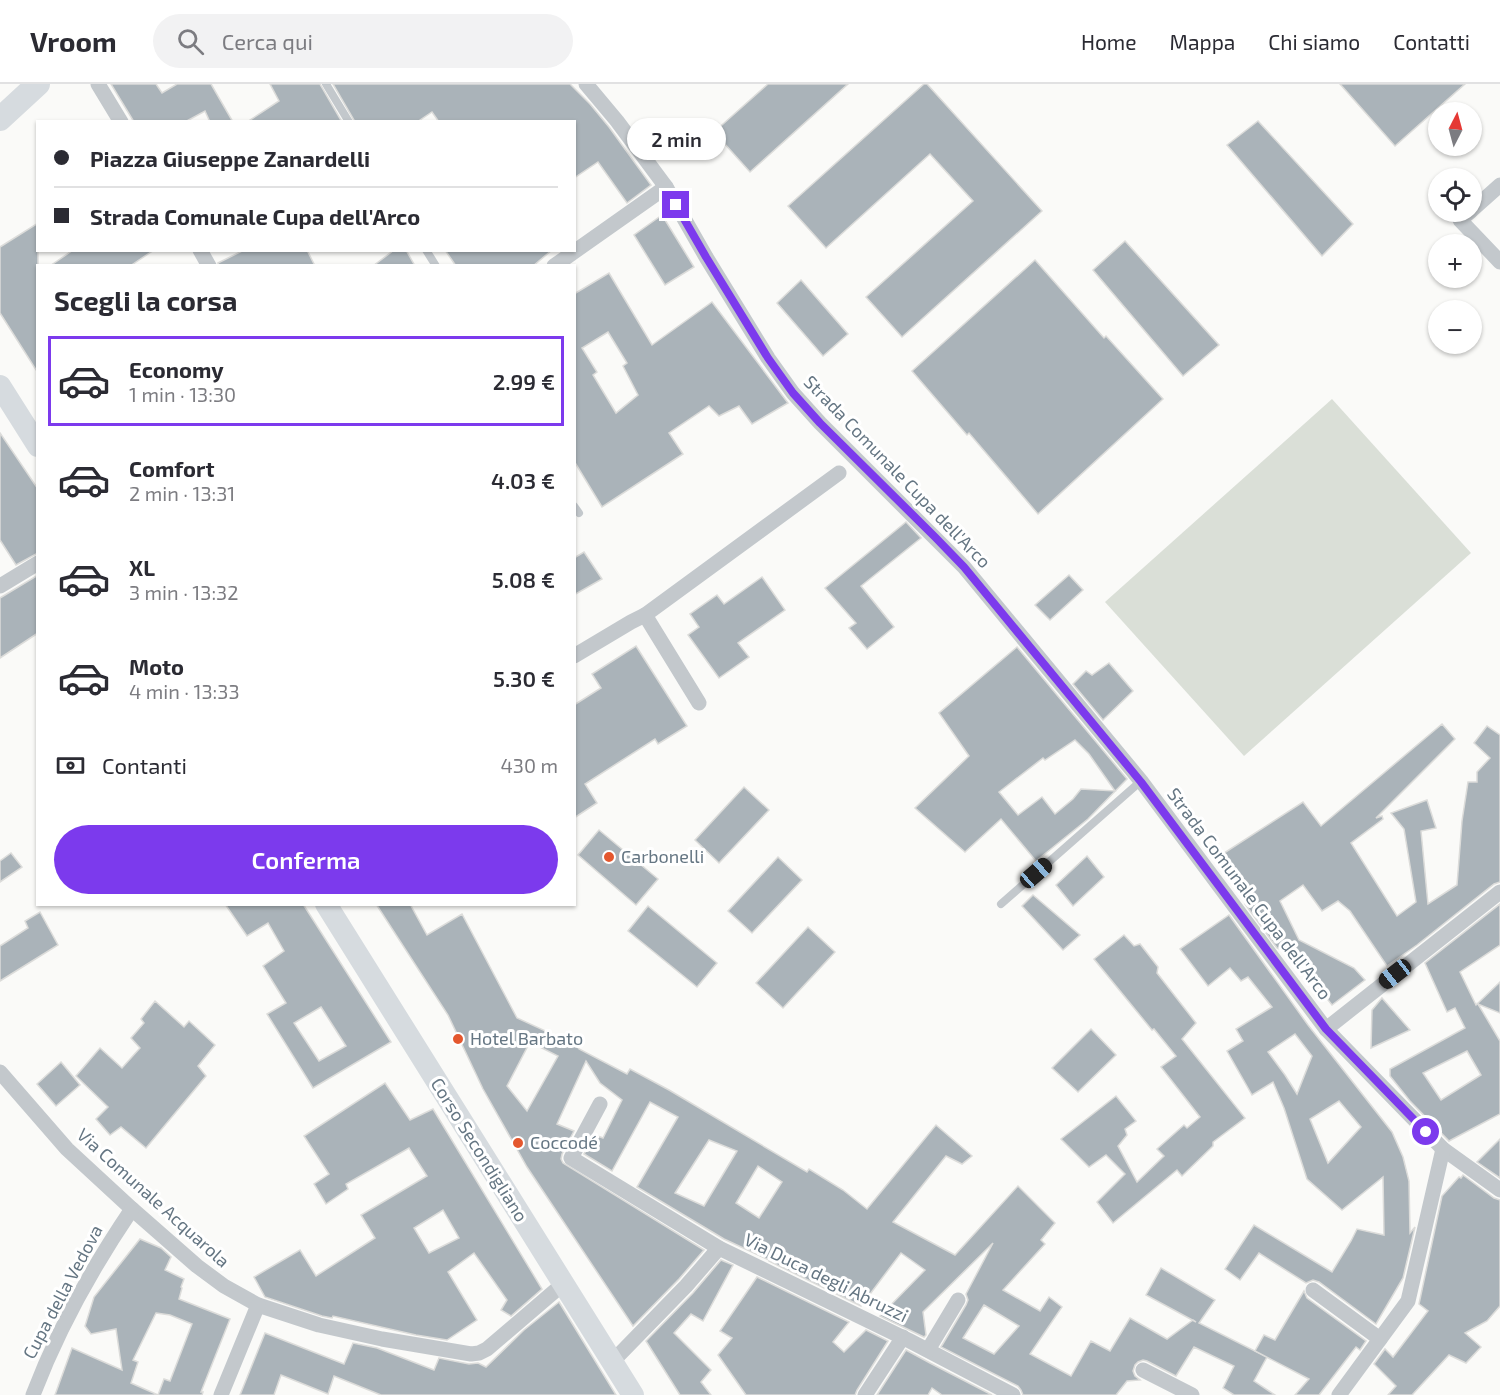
<!DOCTYPE html>
<html lang="it">
<head>
<meta charset="utf-8">
<style>
  body { margin:0; font-family:"Exo 2",sans-serif; background:#f2f2f3; color:#2b2b33; height:100vh; display:flex; flex-direction:column; font-size:22px; white-space:nowrap }
  * { box-sizing:border-box; margin:0 }
  p { font-size:20px; color:#7c7c81 }
  .icon { flex:none; width:33px; height:33px; fill:none; stroke:currentColor; stroke-width:2; stroke-linecap:round; stroke-linejoin:round }
  .map { position:relative; flex:1; overflow:hidden }
  .side { position:absolute; left:36px; top:180px; width:540px; height:642px; display:flex; flex-direction:column; background:#fff; border-radius:0px; box-shadow:0 2px 4px #0004 }
  .side>* { flex:none }
  .hud { position:absolute; left:36px; top:36px; width:540px; height:132px; border-radius:0px; box-shadow:0 2px 4px #0004; display:grid; align-content:center; height:132px; padding:0 18px; background:#fff }
  .needle { width:39px; rotate:6deg }
  .tools { position:absolute; left:1428px; top:18px; display:grid; gap:12px }
  .tools a { display:grid; place-items:center; width:54px; height:54px; border-radius:50%; background:#fff; box-shadow:0 2px 4px #0004; font-size:30px }
  .end { position:absolute; width:27px; height:27px; margin:-14px; border:8px solid #7c3aed; background:#fff; box-shadow:0 0 0 3px #fff }
  .from { border-radius:50% }
  .bubble { position:absolute; height:42px; border-radius:21px; background:#fff; box-shadow:0 2px 4px #0004; font-size:20px; font-weight:600; line-height:42px; text-align:center }
  .car { position:absolute; width:18px; height:36px; margin:-18px -9px; border-radius:8px; box-shadow:0 0 4px 2px #0007; background:linear-gradient(#222 24%,#8ab4d8 0 40%,#222 0 76%,#8ab4d8 0 86%,#222 0) }
  .hud b { display:flex; align-items:center; gap:21px; height:57px; font-size:22px }
  .hud b+b { border-top:2px solid #e1e1e2 }
  .hud i { width:15px; height:15px; background:#2b2b33 }
  ul { padding:0; list-style:none }
  li { display:flex; align-items:center; gap:18px; height:90px; margin:0 12px 9px; padding:0 6px; border:3px solid transparent; border-radius:0px }
  li div { flex:1 }
  li b { display:block; font-size:22px }
  li em { font-style:normal; font-weight:600 }
  li.selected { border-color:#7c3aed }
  li>.icon { width:54px; height:54px; stroke-width:1.5 }
  h2 { padding:0 18px; font-size:27px; line-height:72px }
  .pay { display:flex; align-items:center; gap:15px; height:66px; padding:0 18px; font-size:22px }
  .pay p { margin-inline-start:auto }
  .action { display:flex; gap:12px; margin-top:auto; padding:12px 18px }
  .action a { flex:1; height:69px; border-radius:36px; background:#7c3aed; color:#fff; font-size:24px; font-weight:600; line-height:69px; text-align:center }
  header { display:flex; align-items:center; gap:36px; box-sizing:border-box; height:84px; padding:0 30px; background:#fff; border-bottom:2px solid #e1e1e2 }
  header strong { font-size:28px }
  nav { display:flex; gap:33px; margin-inline-start:auto; font-size:21px }
  .search { width:420px; height:54px; background:#f2f2f3; display:flex; align-items:center; gap:15px; box-sizing:border-box; padding:0 21px; border-radius:33px; color:#7c7c81; font-size:22px }
  .map>svg:first-child { display:block }
  .green { fill:#dadfd7 }
  .building { fill:#aab3b9; stroke:#dcdcda; stroke-width:1.5; fill-rule:evenodd }
  .lines { fill:none; stroke-linecap:round; stroke-linejoin:round }
  .lane { stroke:#c3c8cc; stroke-width:8 }
  .street { stroke:#c3c8cc; stroke-width:15 }
  .secondary { stroke:#d6dbdf; stroke-width:22 }
  .primary { stroke:#d6dbdf; stroke-width:24 }
  .route { stroke:#7c3aed; stroke-width:8 }
  .poi-dot { fill:#e4572e; stroke:#fff; stroke-width:2 }
  .labels { text-anchor:middle; stroke-width:6; stroke-linejoin:round; paint-order:stroke }
  .street-label { font-size:18px; fill:#657683; stroke:#fff }
  .poi-label { font-size:18px; fill:#657683; stroke:#fff; text-anchor:start }
</style>
</head>
<body>
<header>
<strong>Vroom</strong>
<div class="search"><svg class="icon" aria-label="search" viewBox="0 0 24 24"><circle cx="10" cy="10" r="6"/><path d="M15 15l6 6"/></svg>Cerca qui</div>
<nav><a>Home</a><a>Mappa</a><a>Chi siamo</a><a>Contatti</a></nav>
</header>
<div class="map">
<svg width="1500" height="1311" viewBox="0 0 1500 1311">
  <rect width="100%" height="100%" fill="#fafaf8"/>
  <!-- green -->
  <polygon class="green" points="1332,315 1471,469 1244,672 1105,518"/>
  <!-- building -->
  <g class="building">
    <polygon points="111,0 156,0 162,9 177,0 211,0 233,38 210,38 205,27 185,38 134,38"/>
    <polygon points="270,0 320,0 342,38 247,38 279,17"/>
    <polygon points="333,0 570,0 590,20 609,43 651,101 627,119 598,78 574,94 574,38 439,38 432,28 417,38 355,38"/>
    <polygon points="768,0 848,0 750,88 714,48"/>
    <polygon points="924,0 927,0 1042,127 902,253 866,213 973,117 930,70 826,164 788,122"/>
    <polygon points="1340,0 1465,0 1395,62"/>
    <polygon points="1258,37 1353,140 1322,172 1227,61"/>
    <polygon points="662,131 694,183 665,201 634,151"/>
    <polygon points="38,139 38,289 0,229 0,163"/>
    <polygon points="1125,157 1219,261 1183,292 1093,186"/>
    <polygon points="73,166 154,166 130,182 50,182"/>
    <polygon points="244,166 307,166 315,182 219,182 218,179"/>
    <polygon points="394,166 406,166 415,182 373,182"/>
    <polygon points="445,166 552,166 533,182 456,182"/>
    <polygon points="1035,176 1104,254 1106,252 1163,315 1038,430 969,349 967,351 912,287"/>
    <path d="M609,189L652,261L712,218L788,319L752,340L739,322L719,332L709,322L669,349L683,370L602,423L574,377V210ZM608,248L627,279L623,282L638,311L616,329L593,291L597,288L582,264Z"/>
    <polygon points="801,196 848,250 823,272 777,219"/>
    <polygon points="0,349 38,405 38,469 16,481 0,456"/>
    <polygon points="906,438 921,454 861,502 894,543 867,565 849,544 856,539 825,504"/>
    <polygon points="584,468 602,495 574,511 574,474"/>
    <polygon points="38,491 38,549 0,574 0,514"/>
    <polygon points="1069,491 1083,506 1050,536 1035,521"/>
    <polygon points="762,493 785,526 738,559 749,573 719,594 688,551 699,543 690,530 717,511 724,520"/>
    <polygon points="636,562 687,642 658,660 655,655 585,700 597,719 574,734 574,621 601,604 592,590"/>
    <path d="M1017,563L1127,695L1088,735L1036,777L1001,735L965,768L915,724L969,672L939,629ZM1075,656L1089,670L1115,707L1081,705L1073,715L1055,730L1042,713L1018,731L999,708L1043,674L1045,676Z"/>
    <polygon points="1109,579 1133,607 1103,636 1073,600 1086,587 1092,591"/>
    <polygon points="1442,640 1455,655 1376,734 1382,732 1383,735 1351,759 1397,832 1416,818 1404,745 1391,729 1427,716 1436,744 1421,747 1428,820 1457,801 1462,737 1468,698 1477,698 1477,688 1490,674 1474,659 1487,642 1500,651 1500,798 1494,800 1417,861 1387,882 1350,827 1338,817 1322,827 1303,801 1280,817 1299,856 1354,884 1365,896 1332,921 1314,898 1312,879 1277,864 1245,820 1251,816 1221,771 1303,718 1321,742"/>
    <polygon points="744,703 769,726 719,779 695,756"/>
    <polygon points="599,746 658,795 636,821 578,771"/>
    <polygon points="11,769 22,783 0,798 0,777"/>
    <polygon points="1087,772 1104,793 1073,822 1056,801"/>
    <polygon points="778,773 802,796 752,849 728,827"/>
    <polygon points="1033,811 1080,851 1063,866 1022,822"/>
    <path d="M225,820H303L391,958L313,1004L267,930L286,919L263,882L284,867L268,839L247,852ZM321,923L346,962L319,977L294,939Z"/>
    <path d="M376,820H410L427,851L462,830L517,934L576,961L579,965L627,990L630,985L669,1006L807,1088L809,1085L843,1106L867,1125L936,1041L972,1072L962,1080L946,1072L893,1138L955,1171L1018,1102L1055,1139L1041,1156L1045,1160L1003,1206L1040,1227L1049,1213L1062,1223L1030,1270L1071,1292L1091,1257L1110,1267L1130,1234L1167,1255L1193,1236L1196,1238L1146,1211L1161,1184L1215,1216L1199,1239L1267,1273L1254,1297L1275,1311H1234L1223,1304L1234,1282L1194,1263L1176,1292L1147,1277L1143,1276L1138,1278L1135,1281L1133,1287L1135,1292L1140,1296L1127,1297L1116,1311H1023L1021,1306L1018,1302L941,1263L966,1221L968,1216L966,1210L993,1159L923,1228L926,1251L924,1253L880,1232L925,1186L901,1169L861,1222L769,1177V1176L724,1155L637,1103L678,1033L650,1018L612,1087L584,1070L595,1051L603,1054L622,1016L600,999L586,977L557,1040L574,1047L562,1070L561,1075L563,1079L704,1166L679,1195L633,1242L527,1083L483,1005L448,931ZM530,958L558,972L527,1027L507,1002ZM709,1056L737,1067L704,1122L675,1109ZM758,1082L782,1098L759,1134L736,1119ZM984,1221L1019,1242L994,1270L963,1254Z"/>
    <path d="M1500,820V861L1460,888L1476,921L1500,898V929L1478,920L1500,957V1030L1449,1057L1410,1017L1390,992V985L1465,944L1455,924L1447,928L1425,879ZM1467,967L1481,991L1441,1016L1423,989Z"/>
    <polygon points="648,822 717,879 697,903 628,847"/>
    <polygon points="40,828 58,861 0,897 0,862 28,844 25,837"/>
    <path d="M1229,831L1308,941L1392,1048L1403,1073L1409,1097L1410,1149L1415,1143L1403,1194L1376,1240L1319,1198L1313,1196L1306,1199L1259,1169L1240,1196L1225,1185L1254,1141L1332,1188L1351,1157L1357,1145L1384,1151L1383,1093L1342,1126L1307,1095L1284,1024L1273,998L1252,1011L1227,967L1243,957L1236,945L1272,923L1248,893L1241,897L1230,884L1208,902L1180,865ZM1295,950L1312,972L1297,1010L1285,991L1268,968ZM1339,1017L1361,1043L1328,1079L1310,1035Z"/>
    <polygon points="808,843 835,868 783,924 756,899"/>
    <polygon points="1124,851 1134,862 1140,860 1158,883 1157,889 1196,939 1182,955 1245,1034 1213,1058 1213,1062 1182,1092 1177,1086 1113,1139 1097,1118 1125,1090 1106,1071 1089,1083 1061,1055 1116,1012 1136,1037 1125,1045 1127,1051 1118,1062 1137,1098 1164,1072 1157,1065 1184,1041 1187,1044 1200,1033 1161,983 1176,972 1154,945 1152,946 1094,875"/>
    <polygon points="1382,914 1410,946 1371,964 1372,926"/>
    <polygon points="155,917 184,943 189,937 215,961 198,982 206,992 146,1064 121,1043 110,1051 96,1035 108,1023 76,992 100,964 122,984 140,964 131,954 144,939 141,935"/>
    <polygon points="1091,945 1116,971 1078,1008 1052,984"/>
    <polygon points="61,978 80,1001 56,1022 37,1000"/>
    <path d="M385,999L410,1036L433,1025L542,1205L511,1232L501,1226L507,1216L474,1169L448,1188L477,1236L447,1256L416,1251L333,1232L332,1234L322,1232L265,1213L254,1193L300,1166L316,1192L375,1154L361,1131L427,1092L409,1064L346,1100L348,1105L326,1120L314,1100L329,1090L304,1052ZM443,1126L459,1154L429,1169L414,1144Z"/>
    <polygon points="1500,1055 1500,1094 1477,1078"/>
    <polygon points="1463,1091 1494,1114 1500,1116 1500,1222 1487,1237 1465,1249 1481,1263 1466,1279 1449,1271 1412,1311 1388,1311 1396,1302 1374,1280 1385,1265 1393,1273 1428,1227 1419,1220 1442,1112 1459,1093 1461,1094"/>
    <path d="M140,1155L161,1164L171,1173L165,1186L184,1195L181,1203L182,1204L179,1215L230,1235L201,1308H203L202,1311H55L72,1264L122,1286L116,1245L91,1250L85,1242L94,1213ZM156,1229L170,1231L192,1240L170,1297L164,1295L158,1311L131,1299L138,1278L133,1276Z"/>
    <polygon points="721,1176 733,1181 703,1237 691,1230 674,1249 711,1286 701,1298 711,1311 680,1311 646,1257 693,1209"/>
    <polygon points="757,1193 849,1238 833,1258 844,1268 866,1246 888,1257 857,1306 855,1311 746,1311 718,1271 732,1254 720,1247"/>
    <polygon points="1304,1207 1307,1214 1366,1257 1360,1266 1356,1263 1319,1311 1295,1311 1309,1295 1255,1267 1264,1251 1275,1256"/>
    <polygon points="559,1218 616,1311 381,1311 334,1292 328,1310 281,1291 274,1311 240,1311 265,1249 344,1280 353,1259 377,1264 434,1286 439,1274 469,1280 478,1279 486,1283 524,1246"/>
    <polygon points="906,1266 930,1279 992,1311 942,1311 932,1304 928,1311 877,1311"/>
  </g>
  <g class="lines">
    <!-- lane -->
    <g class="lane">
      <polyline points="326,0 349,38"/>
      <polyline points="426,166 436,182"/>
      <polyline points="574,422 579,429"/>
      <polyline points="1001,820 1141,697"/>
    </g>
    <!-- street -->
    <g class="street">
      <polyline points="98,0 121,38"/>
      <polyline points="586,0 617,37 666,103 706,173 768,274 793,309 820,339 964,483 1141,697 1326,945 1443,1065 1500,1106"/>
      <polyline points="1472,126 1500,101"/>
      <polyline points="1470,128 1460,136 1500,178"/>
      <polyline points="200,166 209,182"/>
      <polyline points="554,182 666,103"/>
      <polyline points="0,502 38,479"/>
      <polyline points="645,531 699,619"/>
      <polyline points="574,572 631,538 645,531 839,389"/>
      <polyline points="1326,945 1500,808"/>
      <polyline points="0,988 67,1065 132,1125 197,1182 224,1202 258,1221 319,1241 382,1255 471,1270 479,1269 487,1265 563,1200"/>
      <polyline points="600,1020 571,1074 719,1164 908,1256 1013,1311"/>
      <polyline points="1313,1206 1380,1255"/>
      <polyline points="928,1266 958,1216"/>
      <polyline points="612,1278 686,1202 719,1164"/>
      <polyline points="1143,1286 1192,1311"/>
      <path d="M33,1311C58,1245 92,1184 132,1125"/>
      <polyline points="221,1311 258,1221"/>
      <polyline points="865,1311 903,1253"/>
      <polyline points="1339,1311 1408,1217 1443,1065"/>
    </g>
    <!-- secondary -->
    <g class="secondary">
      <polyline points="0,302 38,362"/>
      <polyline points="326,820 633,1311"/>
    </g>
    <!-- primary -->
    <polyline class="primary" points="0,35 38,0"/>
  </g>
  <g class="lines">
    <!-- route -->
    <polyline class="route" points="676,121 706,173 768,274 793,309 820,339 935,453 964,483 1141,698 1326,945 1426,1048"/>
  </g>
  <!-- markers -->
  <g class="poi-dot">
    <circle cx="609" cy="773" r="6"/>
    <circle cx="458" cy="955" r="6"/>
    <circle cx="518" cy="1059" r="6"/>
  </g>
  <g class="labels">
    <!-- street labels -->
    <g class="street-label">
      <text transform="translate(897 388) rotate(46)" y="6">Strada Comunale Cupa dell'Arco</text>
      <text transform="translate(1249 810) rotate(53)" y="6">Strada Comunale Cupa dell'Arco</text>
      <text transform="translate(479 1066) rotate(58)" y="6">Corso Secondigliano</text>
      <text transform="translate(153 1114) rotate(42)" y="6">Via Comunale Acquarola</text>
      <text transform="translate(826 1194) rotate(26)" y="6">Via Duca degli Abruzzi</text>
      <text transform="translate(63 1208) rotate(-62)" y="6">Cupa della Vedova</text>
    </g>
    <!-- poi labels -->
    <g class="poi-label">
      <text x="621" y="779">Carbonelli</text>
      <text x="470" y="961">Hotel Barbato</text>
      <text x="530" y="1065">Coccodé</text>
    </g>
  </g>
</svg>
<div class="tools">
<a><svg class="needle" viewBox="-14 -14 28 28"><path d="M0-13l5 13h-10z" fill="#e53935"/><path d="M0 13l5-13h-10z" fill="#7c7c81"/></svg></a>
<a><svg class="icon" aria-label="locate" viewBox="0 0 24 24"><circle cx="12" cy="12" r="6"/><path d="M12 2v4M12 18v4M2 12h4M18 12h4"/></svg></a>
<a>+</a>
<a>−</a>
</div>
<i class="end from" style="left:1426px;top:1048px"></i>
<i class="end" style="left:676px;top:121px"></i>
<div class="bubble" style="left:627px;top:34px;width:99px">2 min</div>
<i class="car" style="left:1036px;top:789px;rotate:49deg"></i>
<i class="car" style="left:1395px;top:890px;rotate:232deg"></i>
<div class="hud">
<b><i class="from"></i>Piazza Giuseppe Zanardelli</b>
<b><i></i>Strada Comunale Cupa dell'Arco</b>
</div>
<section class="side">
<h2>Scegli la corsa</h2>
<ul>
<li class="selected"><svg class="icon" aria-label="car" viewBox="0 0 24 24"><path d="M5 17H2v-5l4-1 3-4h7l3 4 3 1v5h-3M9 17h6M6 11h13"/><circle cx="7" cy="17" r="2"/><circle cx="17" cy="17" r="2"/></svg><div><b>Economy</b><p>1 min · 13:30</p></div><em>2.99 €</em></li>
<li><svg class="icon" aria-label="car" viewBox="0 0 24 24"><path d="M5 17H2v-5l4-1 3-4h7l3 4 3 1v5h-3M9 17h6M6 11h13"/><circle cx="7" cy="17" r="2"/><circle cx="17" cy="17" r="2"/></svg><div><b>Comfort</b><p>2 min · 13:31</p></div><em>4.03 €</em></li>
<li><svg class="icon" aria-label="car" viewBox="0 0 24 24"><path d="M5 17H2v-5l4-1 3-4h7l3 4 3 1v5h-3M9 17h6M6 11h13"/><circle cx="7" cy="17" r="2"/><circle cx="17" cy="17" r="2"/></svg><div><b>XL</b><p>3 min · 13:32</p></div><em>5.08 €</em></li>
<li><svg class="icon" aria-label="car" viewBox="0 0 24 24"><path d="M5 17H2v-5l4-1 3-4h7l3 4 3 1v5h-3M9 17h6M6 11h13"/><circle cx="7" cy="17" r="2"/><circle cx="17" cy="17" r="2"/></svg><div><b>Moto</b><p>4 min · 13:33</p></div><em>5.30 €</em></li>
</ul>
<div class="pay"><svg class="icon" aria-label="cash" viewBox="0 0 24 24"><path d="M3 7h18v10H3z"/><circle cx="12" cy="12" r="2"/></svg>Contanti<p>430 m</p></div>
<div class="action"><a>Conferma</a></div>
</section>
</div>
</body>
</html>
